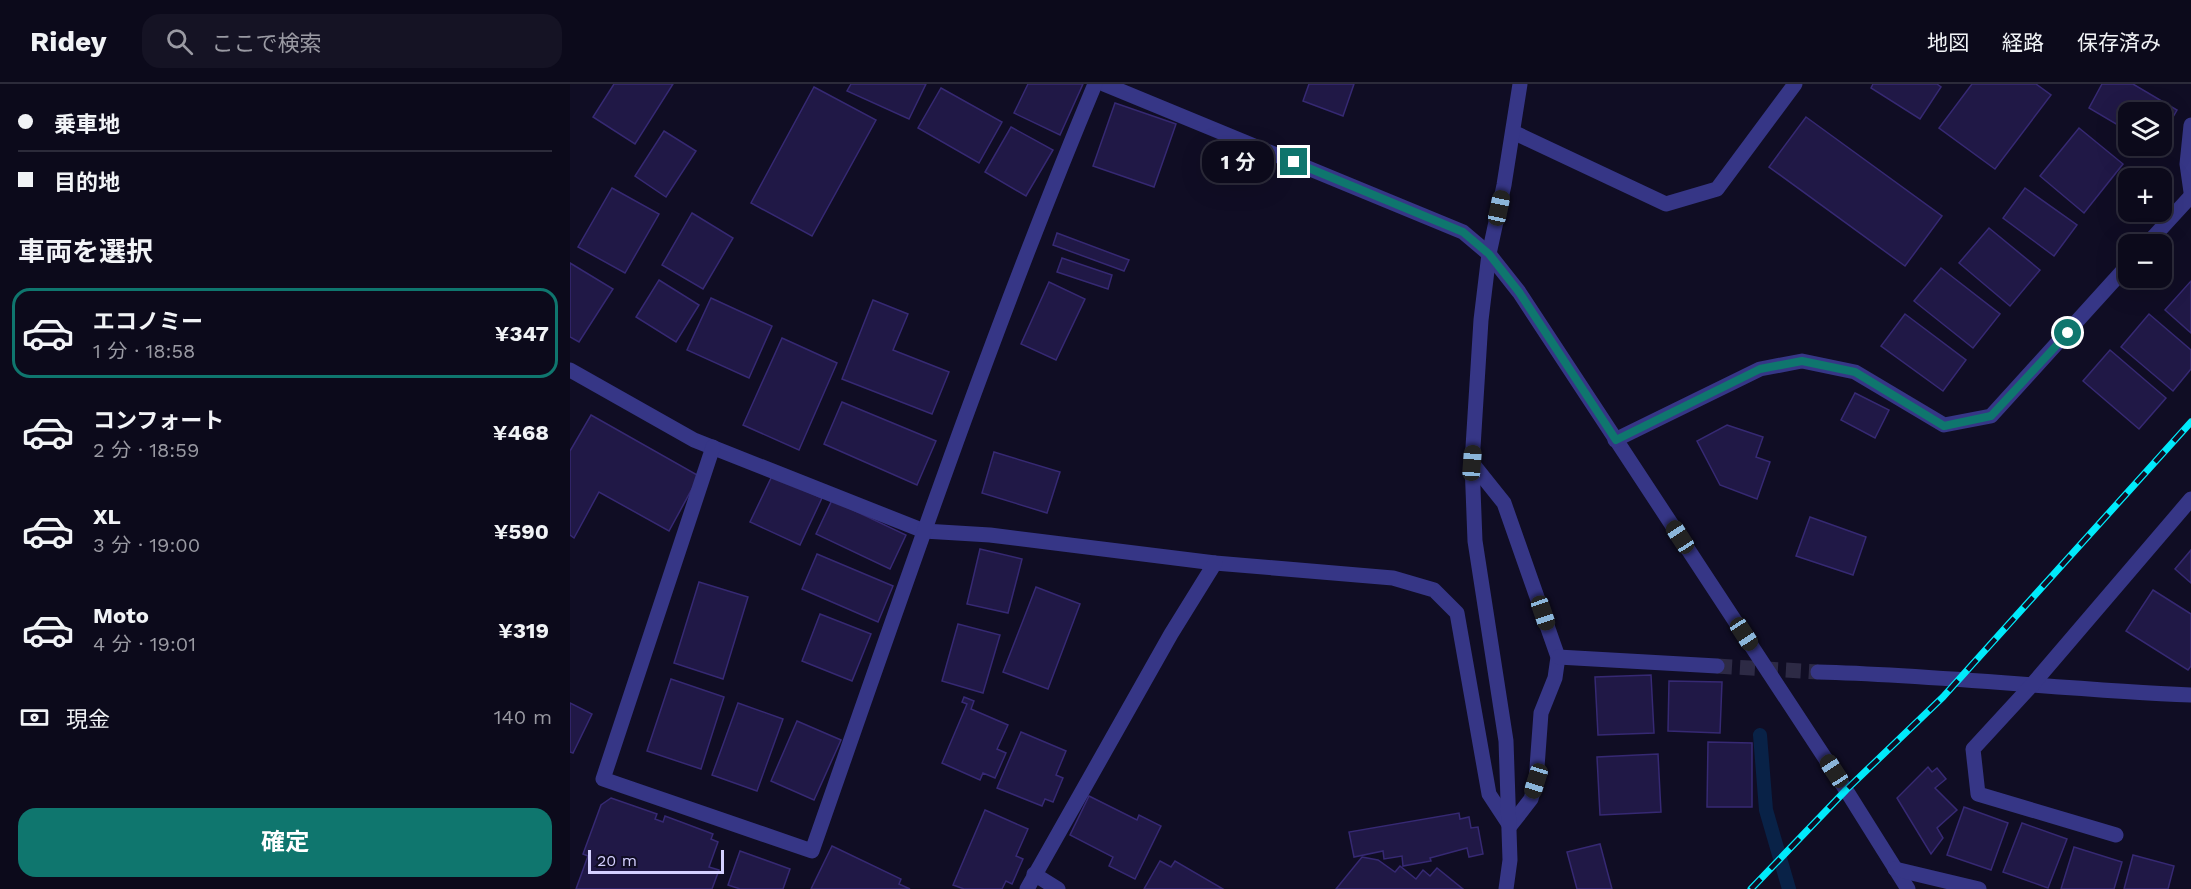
<!DOCTYPE html>
<html lang="ja">
<head>
<meta charset="utf-8">
<style>
  body { margin:0; font-family:"Work Sans","Noto Sans JP",sans-serif; background:#151324; color:#f1f3f6; height:100vh; display:flex; flex-direction:column; font-size:22px; white-space:nowrap }
  * { box-sizing:border-box; margin:0 }
  p { font-size:20px; color:#9a9aa3 }
  .icon { flex:none; width:33px; height:33px; fill:none; stroke:currentColor; stroke-width:2; stroke-linecap:round; stroke-linejoin:round }
  .map { position:relative; flex:1; overflow:hidden }
  .details { display:flex; flex-direction:column; background:#0c0a1b; width:570px }
  .details>* { flex:none }
  .top-card { display:grid; align-content:center; height:132px; padding:0 18px; background:#0c0a1b }
  .buttons { position:absolute; left:1548px; top:18px; display:grid; gap:12px }
  .buttons a { display:grid; place-items:center; width:54px; height:54px; border-radius:12px; background:#0c0a1b; box-shadow:0 6px 24px #0002,0 0 0 2px #2c2b3a; font-size:30px }
  .scale { position:absolute; left:18px; bottom:15px; width:136px; box-sizing:border-box; padding-left:6px; border:3px solid #d4d0ff; border-top:0; font-size:16px; line-height:21px; white-space:nowrap; color:#d4d0ff; -webkit-text-stroke:4px #100d24; paint-order:stroke }
  .end { position:absolute; width:27px; height:27px; margin:-14px; border:8px solid #0f766e; background:#fff; box-shadow:0 0 0 3px #fff }
  .from { border-radius:50% }
  .bubble { position:absolute; height:42px; border-radius:18px; background:#0c0a1b; box-shadow:0 6px 24px #0002,0 0 0 2px #2c2b3a; font-size:20px; font-weight:700; line-height:42px; text-align:center }
  .car { position:absolute; width:18px; height:36px; margin:-18px -9px; border-radius:8px; box-shadow:0 0 4px 2px #0007; background:linear-gradient(#222 24%,#8ab4d8 0 40%,#222 0 76%,#8ab4d8 0 86%,#222 0) }
  .top-card b { display:flex; align-items:center; gap:21px; height:57px; font-size:22px }
  .top-card b+b { border-top:2px solid #2c2b3a }
  .top-card i { width:15px; height:15px; background:#f1f3f6 }
  ul { padding:0; list-style:none }
  li { display:flex; align-items:center; gap:18px; height:90px; margin:0 12px 9px; padding:0 6px; border:3px solid transparent; border-radius:18px }
  li div { flex:1 }
  li b { display:block; font-size:22px }
  li em { font-style:normal; font-weight:700 }
  li.selected { border-color:#0f766e }
  li>.icon { width:54px; height:54px; stroke-width:1.5 }
  h2 { padding:0 18px; font-size:27px; line-height:72px }
  .pay { display:flex; align-items:center; gap:15px; height:66px; padding:0 18px; font-size:22px }
  .pay p { margin-inline-start:auto }
  .cta { display:flex; gap:12px; margin-top:auto; padding:12px 18px }
  .cta a { flex:1; height:69px; border-radius:18px; background:#0f766e; color:#fff; font-size:24px; font-weight:700; line-height:69px; text-align:center }
  header { display:flex; align-items:center; gap:36px; box-sizing:border-box; height:84px; padding:0 30px; background:#0c0a1b; border-bottom:2px solid #2c2b3a }
  header strong { font-size:28px }
  nav { display:flex; gap:33px; margin-inline-start:auto; font-size:21px }
  .search { width:420px; height:54px; background:#151324; display:flex; align-items:center; gap:15px; box-sizing:border-box; padding:0 21px; border-radius:18px; color:#9a9aa3; font-size:22px }
  main { display:flex; flex:1; min-height:0 }
  .map>svg:first-child { display:block }
  .lines { fill:none; stroke-linecap:round; stroke-linejoin:round }
  .stream { stroke:#092247; stroke-width:14 }
  .building { fill:#201846; stroke:#362973; stroke-width:1.5 }
  .minor-tunnel { stroke:#2d2a45; stroke-width:15; stroke-dasharray:15 8; stroke-linecap:butt }
  .minor { stroke:#363686; stroke-width:15 }
  .rail-casing { stroke:#00eafb; stroke-width:7 }
  .rail { stroke:#100d24; stroke-width:4.5; stroke-dasharray:14; stroke-linecap:butt }
  .route { stroke:#0f766e; stroke-width:8 }
</style>
</head>
<body>
<header>
<strong>Ridey</strong>
<div class="search"><svg class="icon" aria-label="search" viewBox="0 0 24 24"><circle cx="10" cy="10" r="6"/><path d="M15 15l6 6"/></svg>ここで検索</div>
<nav><a>地図</a><a>経路</a><a>保存済み</a></nav>
</header>
<main>
<section class="details">
<div class="top-card">
<b><i class="from"></i>乗車地</b>
<b><i></i>目的地</b>
</div>
<h2>車両を選択</h2>
<ul>
<li class="selected"><svg class="icon" aria-label="car" viewBox="0 0 24 24"><path d="M5 17H2v-5l4-1 3-4h7l3 4 3 1v5h-3M9 17h6M6 11h13"/><circle cx="7" cy="17" r="2"/><circle cx="17" cy="17" r="2"/></svg><div><b>エコノミー</b><p>1 分 · 18:58</p></div><em>¥347</em></li>
<li><svg class="icon" aria-label="car" viewBox="0 0 24 24"><path d="M5 17H2v-5l4-1 3-4h7l3 4 3 1v5h-3M9 17h6M6 11h13"/><circle cx="7" cy="17" r="2"/><circle cx="17" cy="17" r="2"/></svg><div><b>コンフォート</b><p>2 分 · 18:59</p></div><em>¥468</em></li>
<li><svg class="icon" aria-label="car" viewBox="0 0 24 24"><path d="M5 17H2v-5l4-1 3-4h7l3 4 3 1v5h-3M9 17h6M6 11h13"/><circle cx="7" cy="17" r="2"/><circle cx="17" cy="17" r="2"/></svg><div><b>XL</b><p>3 分 · 19:00</p></div><em>¥590</em></li>
<li><svg class="icon" aria-label="car" viewBox="0 0 24 24"><path d="M5 17H2v-5l4-1 3-4h7l3 4 3 1v5h-3M9 17h6M6 11h13"/><circle cx="7" cy="17" r="2"/><circle cx="17" cy="17" r="2"/></svg><div><b>Moto</b><p>4 分 · 19:01</p></div><em>¥319</em></li>
</ul>
<div class="pay"><svg class="icon" aria-label="cash" viewBox="0 0 24 24"><path d="M3 7h18v10H3z"/><circle cx="12" cy="12" r="2"/></svg>現金<p>140 m</p></div>
<div class="cta"><a>確定</a></div>
</section>
<div class="map">
<svg width="1621" height="805" viewBox="0 0 1621 805">
  <rect width="100%" height="100%" fill="#100d24"/>
  <g class="lines">
    <!-- stream -->
    <polyline class="stream" points="1190,651 1196,726 1219,805"/>
  </g>
  <!-- building -->
  <g class="building">
    <polygon points="44,0 103,0 65,60 23,33"/>
    <polygon points="281,0 356,0 339,35 277,7"/>
    <polygon points="458,0 513,0 490,51 444,29"/>
    <polygon points="739,0 784,0 773,32 733,17"/>
    <polygon points="1303,0 1367,0 1371,3 1350,35 1301,4"/>
    <polygon points="1402,0 1466,0 1481,11 1425,85 1369,44"/>
    <polygon points="1532,0 1563,0 1607,26 1592,52 1592,28 1558,28 1558,47 1519,24"/>
    <polygon points="244,3 306,36 242,152 181,119"/>
    <polygon points="371,4 432,38 409,79 348,44"/>
    <polygon points="545,19 606,40 584,103 523,82"/>
    <polygon points="1236,33 1372,132 1335,182 1199,83"/>
    <polygon points="441,43 483,66 456,112 415,88"/>
    <polygon points="1509,44 1553,80 1514,129 1470,92"/>
    <polygon points="94,47 126,67 96,113 65,92"/>
    <polygon points="42,104 89,130 55,189 8,163"/>
    <polygon points="1455,104 1507,141 1484,172 1433,134"/>
    <polygon points="122,129 163,154 133,205 92,181"/>
    <polygon points="1419,144 1470,186 1440,222 1389,179"/>
    <polygon points="487,149 559,176 554,187 483,161"/>
    <polygon points="492,174 542,191 538,205 487,188"/>
    <polygon points="0,179 43,205 9,258 0,253"/>
    <polygon points="1371,184 1430,230 1403,264 1344,217"/>
    <polygon points="89,196 129,221 106,258 66,233"/>
    <polygon points="1621,197 1621,249 1595,226"/>
    <polygon points="479,198 515,215 486,276 451,260"/>
    <polygon points="141,214 202,242 179,294 117,266"/>
    <polygon points="303,216 338,230 323,266 379,288 362,330 272,295"/>
    <polygon points="1335,230 1396,276 1373,307 1311,262"/>
    <polygon points="1579,230 1621,266 1621,285 1603,307 1551,263"/>
    <polygon points="212,254 267,279 229,366 173,341"/>
    <polygon points="1540,266 1596,314 1569,345 1513,297"/>
    <polygon points="1285,309 1319,326 1305,354 1271,336"/>
    <polygon points="272,318 366,357 347,401 254,360"/>
    <polygon points="21,331 129,392 99,447 29,408 4,454 0,451 0,367"/>
    <polygon points="1157,341 1193,353 1186,373 1200,378 1187,415 1150,401 1127,357"/>
    <polygon points="424,368 490,388 477,429 412,409"/>
    <polygon points="202,392 252,414 230,461 180,438"/>
    <polygon points="262,416 336,451 320,485 246,450"/>
    <polygon points="1240,433 1296,453 1283,491 1226,472"/>
    <polygon points="410,465 452,475 438,529 397,520"/>
    <polygon points="1621,466 1621,499 1605,485"/>
    <polygon points="247,470 323,502 308,538 232,505"/>
    <polygon points="129,498 178,513 153,595 104,579"/>
    <polygon points="466,503 510,520 478,605 433,588"/>
    <polygon points="1583,506 1621,530 1621,582 1618,586 1556,547"/>
    <polygon points="250,530 301,550 282,597 232,577"/>
    <polygon points="388,540 430,551 413,609 372,597"/>
    <polygon points="1081,591 1084,649 1028,651 1025,593"/>
    <polygon points="101,595 154,613 131,685 77,667"/>
    <polygon points="1099,597 1152,598 1150,649 1098,647"/>
    <polygon points="394,613 404,617 401,625 438,641 427,665 436,669 425,694 413,689 410,696 372,679 397,620 392,618"/>
    <polygon points="0,619 22,630 3,669 0,668"/>
    <polygon points="168,619 213,635 187,707 142,691"/>
    <polygon points="227,637 271,656 244,716 201,697"/>
    <polygon points="451,648 496,667 486,691 493,694 483,718 475,715 472,722 427,704"/>
    <polygon points="1138,658 1182,659 1182,723 1137,723"/>
    <polygon points="1088,670 1091,728 1030,731 1027,673"/>
    <polygon points="1358,683 1362,688 1367,684 1376,695 1365,704 1387,726 1367,744 1373,754 1361,770 1327,714"/>
    <polygon points="519,712 567,736 569,731 591,742 565,795 539,782 543,773 500,751"/>
    <polygon points="41,714 87,730 85,735 93,738 95,732 143,750 141,755 148,758 139,783 149,786 142,805 6,805 18,772 13,770 31,721"/>
    <polygon points="1394,723 1438,739 1421,786 1377,771"/>
    <polygon points="415,726 458,745 446,772 453,775 442,800 436,797 432,805 394,805 383,801"/>
    <polygon points="889,729 890,735 899,733 901,744 908,743 913,770 899,773 897,764 860,774 861,777 833,782 832,772 814,775 813,767 784,773 779,748"/>
    <polygon points="1452,739 1497,755 1478,804 1433,788"/>
    <polygon points="1030,760 1042,805 1007,805 997,768"/>
    <polygon points="262,762 331,795 329,800 340,805 241,805"/>
    <polygon points="1504,763 1552,778 1544,805 1491,805"/>
    <polygon points="170,767 220,785 213,805 170,805 158,801"/>
    <polygon points="1563,771 1604,782 1598,805 1554,805"/>
    <polygon points="792,773 808,776 825,788 830,782 846,795 853,786 860,792 867,784 893,805 766,805"/>
    <polygon points="590,777 601,783 605,777 653,805 574,805"/>
  </g>
  <g class="lines">
    <!-- minor-tunnel -->
    <polyline class="minor-tunnel" points="1147,582 1248,588"/>
    <!-- minor -->
    <g class="minor">
      <polyline points="534,0 893,148 919,170 949,208 1276,706 1338,805"/>
      <polyline points="1621,41 1617,80 1621,108"/>
      <polyline points="943,48 1096,120 1147,105 1225,0"/>
      <polyline points="1577,160 1621,112"/>
      <polyline points="0,286 124,356 354,447 420,451 645,479 823,494 864,506 887,529 919,710 940,742 961,715 966,697 971,629 985,594 988,573 934,419 902,379"/>
      <polyline points="1045,356 1190,285 1232,277 1285,288 1374,341 1421,332 1558,181"/>
      <path d="M143,363L33,695L242,767C332,510 420,251 525,0"/>
      <polyline points="988,573 1147,582"/>
      <path d="M1248,588C1372,591 1496,606 1621,611"/>
      <polyline points="1546,751 1408,710 1403,665 1461,602 1621,415"/>
      <polyline points="1325,785 1409,805"/>
      <polyline points="464,790 488,805"/>
      <polyline points="457,805 601,550 645,479"/>
      <polyline points="936,805 940,776 936,657 905,457 902,379 911,236 919,170 934,101 950,0"/>
    </g>
    <defs>
      <polyline id="rail" points="1181,805 1276,706 1373,613 1621,338"/>
    </defs>
    <!-- rail casing -->
    <use href="#rail" class="rail-casing"/>
    <!-- rail -->
    <use href="#rail" class="rail"/>
  </g>
  <g class="lines">
    <!-- route -->
    <polyline class="route" points="724,78 893,148 919,170 949,208 1046,356 1190,285 1232,277 1285,288 1374,342 1421,332 1498,249"/>
  </g>
</svg>
<div class="buttons">
<a><svg class="icon" aria-label="layers" viewBox="0 0 24 24"><path d="M12 4l9 5-9 5-9-5zM3 14l9 5 9-5"/></svg></a>
<a>+</a>
<a>−</a>
</div>
<div class="scale">20 m</div>
<i class="end from" style="left:1498px;top:249px"></i>
<i class="end" style="left:724px;top:78px"></i>
<div class="bubble" style="left:632px;top:57px;width:72px">1 分</div>
<i class="car" style="left:929px;top:124px;rotate:12deg"></i>
<i class="car" style="left:902px;top:379px;rotate:4deg"></i>
<i class="car" style="left:1110px;top:453px;rotate:327deg"></i>
<i class="car" style="left:973px;top:529px;rotate:161deg"></i>
<i class="car" style="left:1174px;top:550px;rotate:147deg"></i>
<i class="car" style="left:1264px;top:687px;rotate:327deg"></i>
<i class="car" style="left:966px;top:697px;rotate:197deg"></i>
</div>
</main>
</body>
</html>
